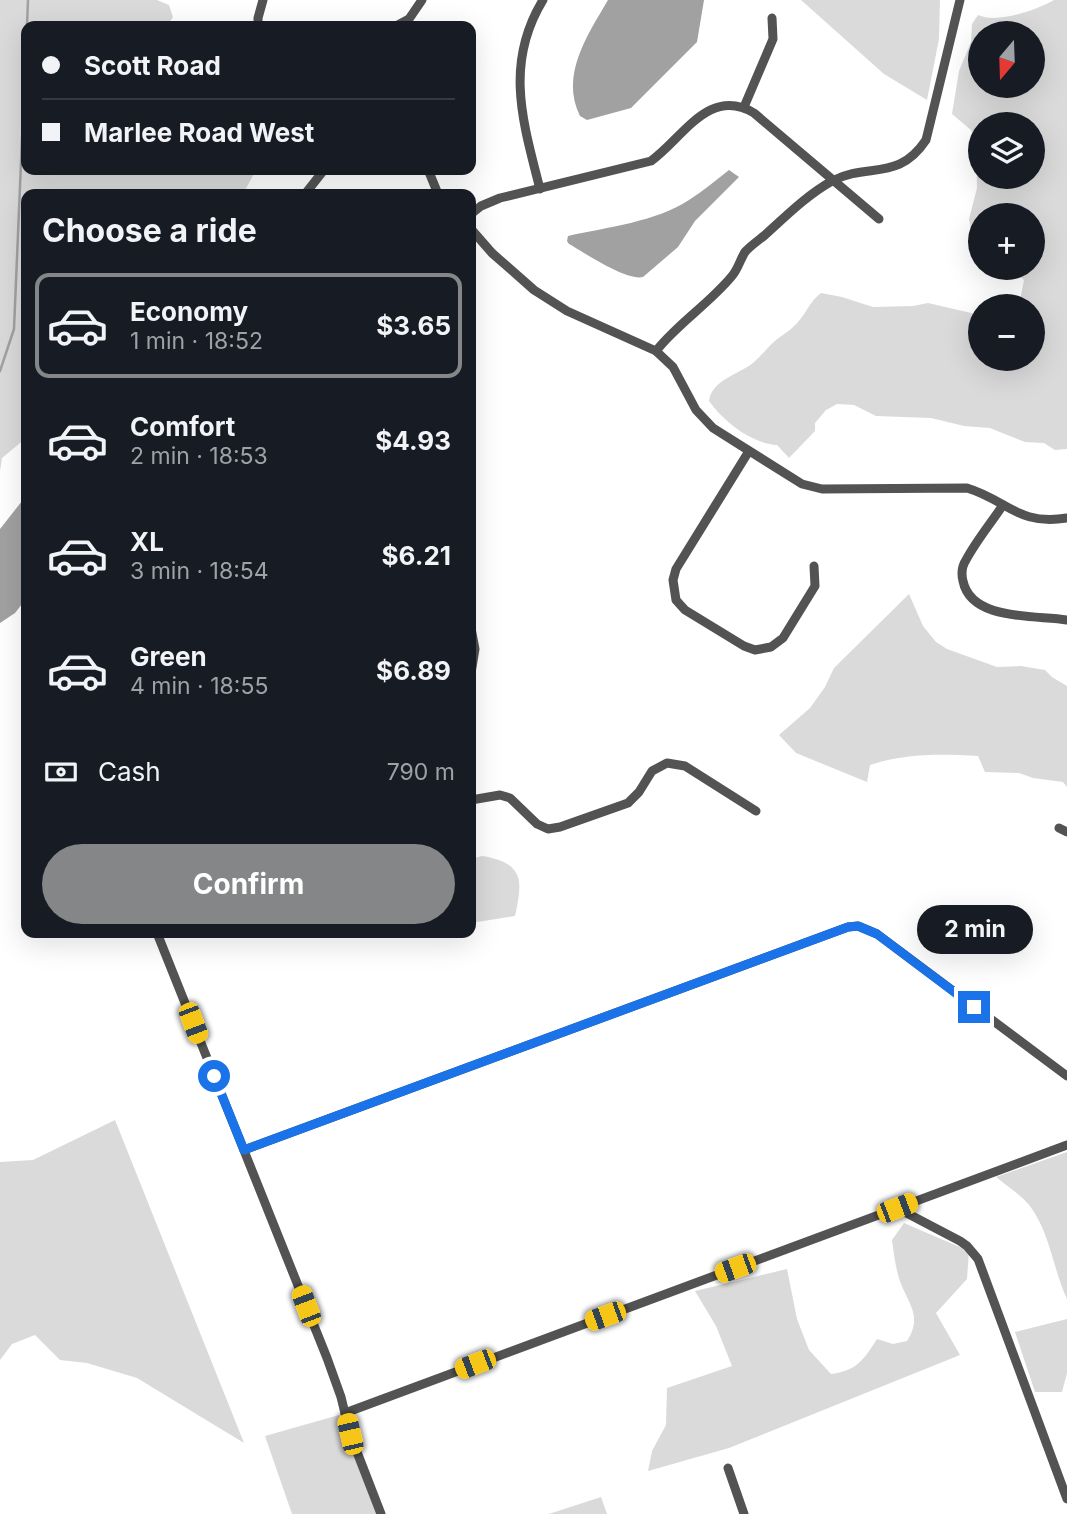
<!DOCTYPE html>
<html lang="en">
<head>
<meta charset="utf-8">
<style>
  body { margin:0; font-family:Inter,sans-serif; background:#242831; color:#f1f3f6; height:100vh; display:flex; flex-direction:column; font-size:26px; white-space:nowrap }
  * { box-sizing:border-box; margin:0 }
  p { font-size:23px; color:#9ea1a6 }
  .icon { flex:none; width:38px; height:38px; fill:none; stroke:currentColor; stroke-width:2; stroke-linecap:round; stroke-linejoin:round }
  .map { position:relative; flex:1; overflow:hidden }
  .drawer { position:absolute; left:21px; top:189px; width:455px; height:749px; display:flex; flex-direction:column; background:#171b24; border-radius:14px; box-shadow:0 7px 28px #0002 }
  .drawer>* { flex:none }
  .guide { position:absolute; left:21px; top:21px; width:455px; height:154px; border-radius:14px; box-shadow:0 7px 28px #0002; display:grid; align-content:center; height:154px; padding:0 21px; background:#171b24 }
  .needle { width:46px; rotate:199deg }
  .tools { position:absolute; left:968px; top:21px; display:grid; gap:14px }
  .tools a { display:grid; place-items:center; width:77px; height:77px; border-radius:50%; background:#171b24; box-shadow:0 7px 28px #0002; font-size:35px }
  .end { position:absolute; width:32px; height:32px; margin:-16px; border:9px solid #1a73e8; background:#fff; box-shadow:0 0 0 4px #fff }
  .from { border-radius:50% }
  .bubble { position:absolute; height:49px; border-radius:24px; background:#171b24; box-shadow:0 7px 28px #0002; font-size:23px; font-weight:700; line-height:49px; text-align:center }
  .car { position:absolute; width:21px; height:42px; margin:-21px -10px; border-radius:9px; box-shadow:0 0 5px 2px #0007; background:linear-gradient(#f5c518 24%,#345 0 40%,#f5c518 0 76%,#345 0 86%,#f5c518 0) }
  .guide b { display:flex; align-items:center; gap:24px; height:66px; font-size:26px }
  .guide b+b { border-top:2px solid #363941 }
  .guide i { width:18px; height:18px; background:#f1f3f6 }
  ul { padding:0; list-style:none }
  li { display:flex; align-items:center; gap:21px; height:105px; margin:0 14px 10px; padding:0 7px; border:4px solid transparent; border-radius:14px }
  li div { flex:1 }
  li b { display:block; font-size:26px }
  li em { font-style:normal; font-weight:700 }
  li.selected { border-color:#858687 }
  li>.icon { width:63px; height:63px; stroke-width:1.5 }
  h2 { padding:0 21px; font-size:32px; line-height:84px }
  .pay { display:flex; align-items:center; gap:18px; height:77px; padding:0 21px; font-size:26px }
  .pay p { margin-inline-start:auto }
  .button { display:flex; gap:14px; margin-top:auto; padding:14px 21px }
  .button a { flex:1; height:80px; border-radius:42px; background:#858687; color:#fff; font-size:28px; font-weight:700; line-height:80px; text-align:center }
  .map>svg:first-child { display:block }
  .green { fill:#dadada; fill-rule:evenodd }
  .water { fill:#a1a1a1 }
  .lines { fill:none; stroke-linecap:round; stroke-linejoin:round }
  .stream { stroke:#a1a1a1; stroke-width:2.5 }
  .minor { stroke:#535353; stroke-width:9 }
  .route { stroke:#1a73e8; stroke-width:9 }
</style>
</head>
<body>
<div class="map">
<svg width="1067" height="1514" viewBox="0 0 1067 1514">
  <rect width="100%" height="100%" fill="#fff"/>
  <!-- green -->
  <g class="green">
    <polygon points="0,0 157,0 169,5 173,17 167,26 26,26 26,170 256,170 243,194 26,194 26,438 2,458 0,471"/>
    <polygon points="801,0 940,0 939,39 927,100 884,74"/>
    <path d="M1054,0H1067V449L1055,450L1044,443L1025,442L990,428L964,426L931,418L876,416L854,405L837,404L826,410L815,423V431L789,458L777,445C751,443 724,422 709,401C712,380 737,375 753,363C761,356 768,347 776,340C784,334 791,330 798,322C807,312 810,301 821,293L842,297L873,307L913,306L928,303L980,315V359H1032V306H1019L1024,280L1011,268H1032V215H980V242L973,238L969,219L977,188L976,145L971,130L952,114L959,71L971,42L972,24L978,15C998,24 1036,10 1054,0ZM980,33H1032V86H980ZM980,124H1032V177H980Z"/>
    <path d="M909,594L923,626L936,642L947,649L997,667L1021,666L1045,670L1052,677L1067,686V787L1063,782L1033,778L1019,773L985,772L978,756C941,754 906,753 870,765L867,782L796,753L779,735L810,708L825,687L834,668Z"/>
    <path d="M482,856C524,863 523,880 515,916L471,923V859Z"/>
    <polygon points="115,1120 244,1443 137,1378 87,1363 60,1360 35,1335 12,1344 0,1360 0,1162 33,1160"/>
    <path d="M1067,1152V1299C1053,1269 1050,1233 1030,1206C1021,1195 1007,1186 996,1177Z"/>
    <path d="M904,1223L969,1251L967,1279L936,1313L960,1355L729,1448L648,1471L652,1451L666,1425L667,1388L732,1366L716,1326L695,1291L787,1269L797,1319L809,1350L831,1374C857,1371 864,1359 877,1339L893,1344L907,1341C922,1317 910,1306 901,1284C896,1271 894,1255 892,1240Z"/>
    <polygon points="1067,1319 1067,1373 1062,1392 1035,1392 1015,1332"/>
    <polygon points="339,1415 380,1514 292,1514 265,1436"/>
    <polygon points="601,1497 607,1514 548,1514 552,1513"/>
  </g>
  <!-- water -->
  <g class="water">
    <path d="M608,0H704L697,42L631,108L587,120L580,116C560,75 587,36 608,0Z"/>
    <path d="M729,170L739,177L695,221L678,247L643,277C626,281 585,253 569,244L567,241L568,236C608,227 655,222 689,200C703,191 716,180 729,170Z"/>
    <polygon points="26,496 26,599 15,613 0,623 0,529"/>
  </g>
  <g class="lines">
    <!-- stream -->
    <g class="stream">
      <polyline points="27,26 28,0"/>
      <polyline points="0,371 14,329 26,44"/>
    </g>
    <!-- minor -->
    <g class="minor">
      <polyline points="258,26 258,18 263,0"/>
      <polyline points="396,26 409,19 422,0"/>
      <polyline points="744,107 773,39 772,18"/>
      <polyline points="429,172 438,194"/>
      <path d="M540,189C523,122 504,64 543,0"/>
      <polyline points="305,194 324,170"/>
      <path d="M471,214L481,206L500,198L651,161C683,138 709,86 754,113L879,219"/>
      <path d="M471,229L492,253L534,290L567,311L656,351L673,367L696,410L713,428L802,484L822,489L967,488C1007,500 1018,526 1067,518"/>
      <path d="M656,351C678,323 709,304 732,276C738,269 740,260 745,252C750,246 759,240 765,235C786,216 807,195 832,181C869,162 898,182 926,140L960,0"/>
      <polyline points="749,451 676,569 673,580 676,600 685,610 744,646 755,650 771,647 783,638 815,586 814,566"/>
      <path d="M1003,505C991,523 976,541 966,560C962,566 961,573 963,581C971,621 1035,615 1067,620"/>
      <polyline points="471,628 475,649 471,673"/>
      <polyline points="471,800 500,795 510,798 537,824 548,829 560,827 628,803 639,792 652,771 667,763 685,766 756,811"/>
      <polyline points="1059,828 1067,832"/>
      <polyline points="157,933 327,1358 341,1397 350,1434 381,1514"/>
      <polyline points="253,933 267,933"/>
      <polyline points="244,1150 848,927 858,926 877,934 1067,1076"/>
      <polyline points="897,1208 960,1241 967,1246 978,1259 1067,1499"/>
      <polyline points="345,1413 1067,1145"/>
      <polyline points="728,1468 744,1514"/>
    </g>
  </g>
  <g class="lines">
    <!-- route -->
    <polyline class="route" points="214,1076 244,1150 848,927 858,926 877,934 974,1007"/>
  </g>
</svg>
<div class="tools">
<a><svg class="needle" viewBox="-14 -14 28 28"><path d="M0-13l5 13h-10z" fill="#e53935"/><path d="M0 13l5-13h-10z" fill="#9ea1a6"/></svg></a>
<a><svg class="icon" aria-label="layers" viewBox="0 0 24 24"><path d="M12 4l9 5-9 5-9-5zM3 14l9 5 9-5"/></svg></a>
<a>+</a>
<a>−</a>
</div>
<i class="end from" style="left:214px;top:1076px"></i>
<i class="end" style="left:974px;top:1007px"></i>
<div class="bubble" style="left:917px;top:905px;width:116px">2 min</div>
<i class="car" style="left:193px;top:1023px;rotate:159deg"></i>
<i class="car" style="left:897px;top:1208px;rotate:69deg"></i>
<i class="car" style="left:735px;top:1268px;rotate:250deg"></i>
<i class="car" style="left:306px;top:1306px;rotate:339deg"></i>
<i class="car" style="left:605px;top:1316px;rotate:250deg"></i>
<i class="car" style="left:475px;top:1364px;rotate:249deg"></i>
<i class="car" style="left:350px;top:1434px;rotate:347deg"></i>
<div class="guide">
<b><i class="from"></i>Scott Road</b>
<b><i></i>Marlee Road West</b>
</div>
<section class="drawer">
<h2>Choose a ride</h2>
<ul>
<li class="selected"><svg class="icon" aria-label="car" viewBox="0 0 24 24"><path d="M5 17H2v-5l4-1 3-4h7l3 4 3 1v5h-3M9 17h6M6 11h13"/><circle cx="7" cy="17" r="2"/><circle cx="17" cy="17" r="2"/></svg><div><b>Economy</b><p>1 min · 18:52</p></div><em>$3.65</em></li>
<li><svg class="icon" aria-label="car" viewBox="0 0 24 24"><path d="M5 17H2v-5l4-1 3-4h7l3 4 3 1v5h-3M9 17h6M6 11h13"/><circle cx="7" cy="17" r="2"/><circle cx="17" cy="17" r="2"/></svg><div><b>Comfort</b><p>2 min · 18:53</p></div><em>$4.93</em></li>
<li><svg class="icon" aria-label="car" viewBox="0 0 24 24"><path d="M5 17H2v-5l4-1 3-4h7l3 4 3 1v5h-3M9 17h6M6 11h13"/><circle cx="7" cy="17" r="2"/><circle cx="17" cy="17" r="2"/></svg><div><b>XL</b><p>3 min · 18:54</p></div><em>$6.21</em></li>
<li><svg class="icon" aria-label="car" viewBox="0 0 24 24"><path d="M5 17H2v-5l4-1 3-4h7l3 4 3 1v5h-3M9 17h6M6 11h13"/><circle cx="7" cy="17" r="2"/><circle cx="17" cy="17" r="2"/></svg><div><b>Green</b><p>4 min · 18:55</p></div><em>$6.89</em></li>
</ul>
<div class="pay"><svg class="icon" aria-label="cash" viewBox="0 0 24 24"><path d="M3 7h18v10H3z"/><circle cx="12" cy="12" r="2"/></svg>Cash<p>790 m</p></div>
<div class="button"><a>Confirm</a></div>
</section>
</div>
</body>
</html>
